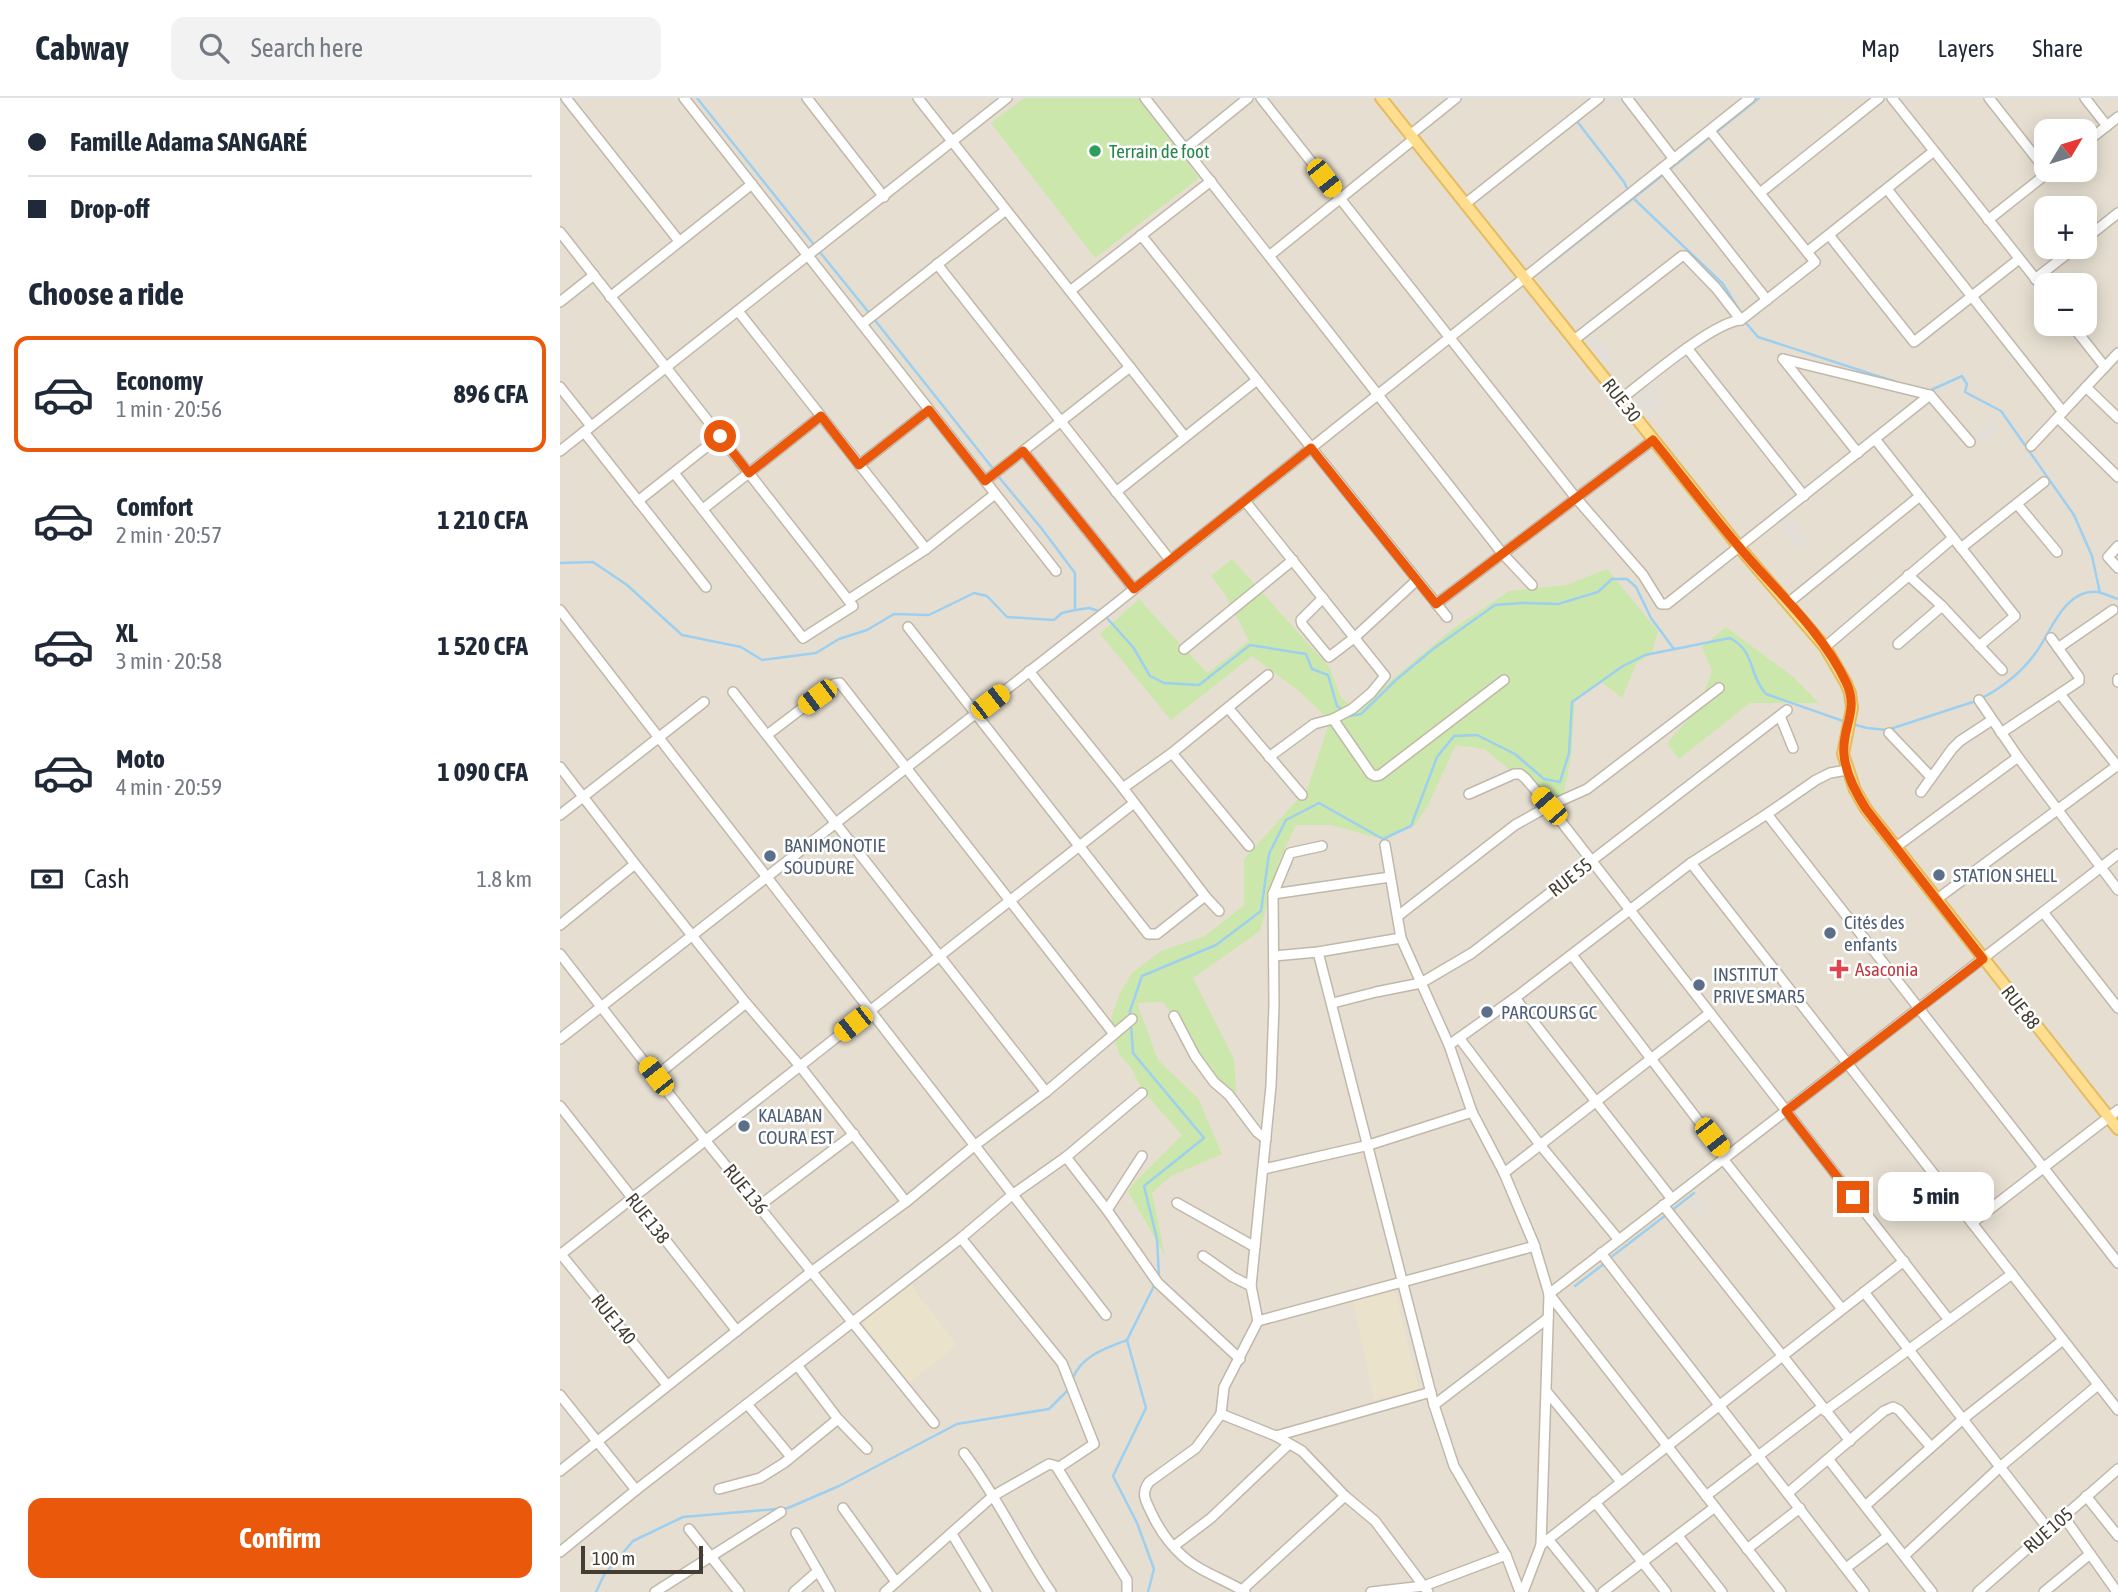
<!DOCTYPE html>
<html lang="en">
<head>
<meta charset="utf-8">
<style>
  body { margin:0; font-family:"Asap Condensed",sans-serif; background:#f2f2f3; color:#1f2937; height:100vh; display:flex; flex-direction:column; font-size:26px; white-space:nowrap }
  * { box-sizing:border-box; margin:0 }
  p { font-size:23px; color:#747a83 }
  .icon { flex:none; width:38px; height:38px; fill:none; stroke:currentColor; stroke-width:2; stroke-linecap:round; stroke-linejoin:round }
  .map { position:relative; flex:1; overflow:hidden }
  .drawer { display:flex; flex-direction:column; background:#fff; width:560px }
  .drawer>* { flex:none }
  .hud { display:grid; align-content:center; height:154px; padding:0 28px; background:#fff }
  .needle { width:46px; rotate:52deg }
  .buttons { position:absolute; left:1474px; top:21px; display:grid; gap:14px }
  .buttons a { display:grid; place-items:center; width:63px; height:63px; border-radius:14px; background:#fff; box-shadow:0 4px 18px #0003; font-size:35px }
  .scale { position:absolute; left:21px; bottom:18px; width:122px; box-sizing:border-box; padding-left:7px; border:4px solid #433d33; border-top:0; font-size:19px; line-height:24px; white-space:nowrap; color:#433d33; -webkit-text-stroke:5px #fff; paint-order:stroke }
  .end { position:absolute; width:32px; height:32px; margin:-16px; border:9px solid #ea580c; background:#fff; box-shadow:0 0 0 4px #fff }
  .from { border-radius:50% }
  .bubble { position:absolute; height:49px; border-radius:14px; background:#fff; box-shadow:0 4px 18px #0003; font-size:23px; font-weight:700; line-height:49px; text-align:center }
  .car { position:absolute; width:21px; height:42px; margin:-21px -10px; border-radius:9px; box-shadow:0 0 5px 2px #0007; background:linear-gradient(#f5c518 24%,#345 0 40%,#f5c518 0 76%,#345 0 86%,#f5c518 0) }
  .hud b { display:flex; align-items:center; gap:24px; height:66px; font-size:26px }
  .hud b+b { border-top:2px solid #e0e1e3 }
  .hud i { width:18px; height:18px; background:#1f2937 }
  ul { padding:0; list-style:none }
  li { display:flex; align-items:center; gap:21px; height:116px; margin:0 14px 10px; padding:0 14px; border:4px solid transparent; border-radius:14px }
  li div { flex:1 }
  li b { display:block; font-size:26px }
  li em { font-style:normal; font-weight:700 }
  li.on { border-color:#ea580c }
  li>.icon { width:63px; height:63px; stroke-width:1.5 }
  h2 { padding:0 28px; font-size:32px; line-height:84px }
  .pay { display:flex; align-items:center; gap:18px; height:77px; padding:0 28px; font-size:26px }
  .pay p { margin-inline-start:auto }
  .action { display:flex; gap:14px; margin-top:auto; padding:14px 28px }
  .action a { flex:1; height:80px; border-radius:14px; background:#ea580c; color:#fff; font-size:28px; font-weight:700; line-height:80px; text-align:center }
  header { display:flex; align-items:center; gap:42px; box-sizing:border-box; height:98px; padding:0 35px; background:#fff; border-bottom:2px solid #e0e1e3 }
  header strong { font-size:33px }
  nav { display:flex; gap:38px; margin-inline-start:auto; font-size:24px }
  .search { width:490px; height:63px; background:#f2f2f3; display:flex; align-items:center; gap:18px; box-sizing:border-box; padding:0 24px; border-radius:14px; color:#747a83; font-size:26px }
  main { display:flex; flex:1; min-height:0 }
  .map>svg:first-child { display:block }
  .residential { fill:#e6dfd1; fill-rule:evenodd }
  .industrial { fill:#e3ded8 }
  .education { fill:#ebe2cc }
  .green { fill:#cce7ab }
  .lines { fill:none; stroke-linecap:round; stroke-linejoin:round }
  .stream { stroke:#9dcff0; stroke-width:2.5 }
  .minor-casing { stroke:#c0b8a9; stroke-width:12 }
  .major-casing { stroke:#e4bb5f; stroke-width:14 }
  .minor { stroke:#fff; stroke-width:9 }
  .major { stroke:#ffde8f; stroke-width:10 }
  .route { stroke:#ea580c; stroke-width:9 }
  .leisure-dot { fill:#2e9e5b; stroke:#fff; stroke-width:2.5 }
  .service-dot { fill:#5c6f8a; stroke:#fff; stroke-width:2.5 }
  .health-dot { fill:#e0444e; stroke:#fff; stroke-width:2.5 }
  .labels { text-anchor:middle; stroke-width:5; stroke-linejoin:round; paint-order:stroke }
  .leisure-label { font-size:19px; fill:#27864d; stroke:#fff; text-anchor:start }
  .street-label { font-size:19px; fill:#433d33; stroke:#fff }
  .service-label { font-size:19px; fill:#4e5e75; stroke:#fff; text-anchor:start }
  .health-label { font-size:19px; fill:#be3a42; stroke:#fff; text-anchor:start }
</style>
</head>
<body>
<header>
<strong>Cabway</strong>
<div class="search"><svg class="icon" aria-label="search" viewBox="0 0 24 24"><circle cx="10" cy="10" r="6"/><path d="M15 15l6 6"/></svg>Search here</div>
<nav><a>Map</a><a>Layers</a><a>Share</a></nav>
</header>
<main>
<section class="drawer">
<div class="hud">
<b><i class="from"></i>Famille Adama SANGARÉ</b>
<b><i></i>Drop-off</b>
</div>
<h2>Choose a ride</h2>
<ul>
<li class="on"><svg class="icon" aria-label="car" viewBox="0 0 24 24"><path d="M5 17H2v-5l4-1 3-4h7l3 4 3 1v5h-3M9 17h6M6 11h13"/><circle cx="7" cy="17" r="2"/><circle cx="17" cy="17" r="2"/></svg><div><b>Economy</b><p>1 min · 20:56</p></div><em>896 CFA</em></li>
<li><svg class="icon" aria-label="car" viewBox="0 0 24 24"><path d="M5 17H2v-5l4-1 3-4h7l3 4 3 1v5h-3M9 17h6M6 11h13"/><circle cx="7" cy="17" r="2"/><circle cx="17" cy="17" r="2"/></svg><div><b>Comfort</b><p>2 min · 20:57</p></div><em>1 210 CFA</em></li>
<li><svg class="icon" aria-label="car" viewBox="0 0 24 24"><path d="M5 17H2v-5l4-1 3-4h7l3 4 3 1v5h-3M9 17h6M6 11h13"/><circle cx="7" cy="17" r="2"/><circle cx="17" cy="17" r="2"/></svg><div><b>XL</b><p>3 min · 20:58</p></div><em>1 520 CFA</em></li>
<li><svg class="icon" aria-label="car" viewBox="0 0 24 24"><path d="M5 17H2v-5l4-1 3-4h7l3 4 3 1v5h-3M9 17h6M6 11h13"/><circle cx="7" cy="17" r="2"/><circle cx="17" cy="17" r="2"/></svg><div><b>Moto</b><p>4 min · 20:59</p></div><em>1 090 CFA</em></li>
</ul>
<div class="pay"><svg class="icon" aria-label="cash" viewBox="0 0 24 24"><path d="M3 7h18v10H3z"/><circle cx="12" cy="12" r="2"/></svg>Cash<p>1.8 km</p></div>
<div class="action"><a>Confirm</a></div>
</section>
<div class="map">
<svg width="1558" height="1494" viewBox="0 0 1558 1494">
  <rect width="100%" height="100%" fill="#f2ede3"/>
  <!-- residential -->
  <path class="residential" d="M0,0H1558V1494H0ZM1486,33H1524V72H1486ZM1486,110H1524V149H1486ZM1486,187H1524V226H1486Z"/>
  <!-- industrial -->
  <g class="industrial">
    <polygon points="1033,235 1053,260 1045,267 1025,241"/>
    <polygon points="1099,282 1103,287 1094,292 1104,306 1090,321 1075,301"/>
    <polygon points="1433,320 1440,329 1421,345 1414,336"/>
    <polygon points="1231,418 1237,426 1236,432 1239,435 1238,437 1240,439 1245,434 1251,441 1238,451 1219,428"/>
    <polygon points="1137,1098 1149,1113 1140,1120 1128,1105"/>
  </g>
  <!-- education -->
  <g class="education">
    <polygon points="351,1187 397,1247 349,1285 302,1224"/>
    <polygon points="835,1193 859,1291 814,1302 793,1203"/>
  </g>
  <!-- green -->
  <g class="green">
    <polygon points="464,0 578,0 639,80 535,160 431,25"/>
    <polygon points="672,461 770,570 781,600 796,612 891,532 949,493 1006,487 1047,471 1098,533 1092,555 1076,566 1062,600 1040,583 1015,602 1011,659 1003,698 983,704 958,678 924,651 896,647 868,707 855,727 825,742 771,727 736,727 719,763 700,833 633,880 674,961 677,1005 603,904 577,905 598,962 638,1000 662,1056 611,1078 592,1095 605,1158 568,1093 573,1086 622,1037 582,992 572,971 560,957 549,926 560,895 573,874 601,853 645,838 684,807 684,761 747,691 770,623 740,594 692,558 611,622 540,536 579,501 647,575 689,543 666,498 651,478"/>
    <polygon points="1166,529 1231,577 1259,605 1190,605 1119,661 1107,645 1138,610 1152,573 1142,549"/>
  </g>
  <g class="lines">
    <!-- stream -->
    <g class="stream">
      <polyline points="137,0 255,148"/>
      <polyline points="1016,22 1064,84 1068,92"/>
      <polyline points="1155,35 1199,0"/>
      <polyline points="1386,61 1410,91"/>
      <polyline points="1109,72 1150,39"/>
      <polyline points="1071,98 1163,186 1179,212"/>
      <polyline points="259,153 310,216"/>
      <polyline points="972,180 1104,76"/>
      <polyline points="314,221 434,372"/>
      <polyline points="1186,225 1198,239 1336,284"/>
      <polyline points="1369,293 1402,278 1407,286 1405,294 1441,313 1514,417 1532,458 1540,495"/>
      <polyline points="1513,296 1539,268"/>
      <polyline points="438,378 482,431 515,475 515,512"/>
      <polyline points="0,465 33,464 67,487 122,537 181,549 202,562 256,555 279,541 307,532 334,516 369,517 414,495 427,498 447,519 494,522 502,515 515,512 529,510 542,514"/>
      <polyline points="546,519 573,549 590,578 604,585 639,587 690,547 746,556 752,571 768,577 777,608 790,618 801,616 836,582 873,551 935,507 962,505 998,506 1038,494 1052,481 1067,481 1076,489 1091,520 1114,551"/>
      <path d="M1422,600C1443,589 1463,573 1477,553C1491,533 1505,491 1537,494C1544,495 1551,499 1558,501"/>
      <polyline points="1292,626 1307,630 1327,632 1416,603"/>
      <path d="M570,920V913L582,878L656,847L701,813L709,756L726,722L759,705L823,741L851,728L877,659L894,638L917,637L955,656L984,681L1000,684L1009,655L1012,604L1063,568L1085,557L1170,540C1196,554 1188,576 1206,596L1286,624"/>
      <polyline points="571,927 573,955 644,1040 584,1088 597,1141 599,1178 567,1242 586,1310 553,1378 577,1425 594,1471 588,1494"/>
      <polyline points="1111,1113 1134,1095"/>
      <polyline points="1050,1160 1106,1117"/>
      <polyline points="1015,1188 1045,1165"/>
      <path d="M513,1280C521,1258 546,1250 567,1242"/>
      <polyline points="36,1494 44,1477 73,1443 123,1419 228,1410 279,1388 397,1326 489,1311 510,1290"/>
    </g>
    <defs>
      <g id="minor">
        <polyline points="6,0 119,143"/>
        <polyline points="124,0 496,473"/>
        <polyline points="247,0 324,99"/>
        <polyline points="358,0 625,339"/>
        <polyline points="585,0 942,455 972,487"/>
        <polyline points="701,0 1016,400 1083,477 1101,506 1107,506 1370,297"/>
        <polyline points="1067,0 1114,61"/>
        <polyline points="1332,0 1486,194"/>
        <polyline points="1429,0 1488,75"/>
        <polyline points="1525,0 1547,28"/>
        <polyline points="850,37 896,0"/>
        <polyline points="1524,46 1558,19"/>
        <polyline points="625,51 688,0"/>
        <polyline points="1103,70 1207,202"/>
        <polyline points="1327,91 1503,314"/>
        <polyline points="1200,95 1319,0"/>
        <polyline points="905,106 1039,0"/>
        <polyline points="1428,122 1490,73"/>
        <polyline points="0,134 293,508 243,540 114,375"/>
        <polyline points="581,137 887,519"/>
        <polyline points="1269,137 1354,244 1459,161"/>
        <polyline points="1524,142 1558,115"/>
        <polyline points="1247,154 1374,53"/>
        <polyline points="709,158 854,41"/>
        <polyline points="377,166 610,462"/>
        <polyline points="1475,181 1516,149"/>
        <polyline points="510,193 651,83"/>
        <polyline points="50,199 192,86"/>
        <polyline points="0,204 34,177"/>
        <polyline points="178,213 366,451"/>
        <polyline points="302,226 446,112"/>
        <polyline points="1511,226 1545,269"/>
        <polyline points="1014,242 1122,158 1125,158 1156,190 1181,222"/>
        <polyline points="1127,250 1244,398"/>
        <polyline points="1223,261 1370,297 1410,344"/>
        <polyline points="1223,261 1298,355"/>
        <polyline points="0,289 31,328"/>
        <polyline points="1526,289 1558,320"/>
        <path d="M1061,301C1086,282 1153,224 1181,222L1255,164L1150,33"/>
        <polyline points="1498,320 1558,379"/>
        <polyline points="24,334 146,489"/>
        <polyline points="1315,341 1455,518 1419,548"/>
        <polyline points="1471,348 1558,255"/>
        <polyline points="0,353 447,0"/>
        <polyline points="463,353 574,491"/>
        <polyline points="299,367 369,312"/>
        <polyline points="425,383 570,269"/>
        <polyline points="556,394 697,282"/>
        <polyline points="78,403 160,338"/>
        <polyline points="685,403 825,578 811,595 792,611 773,621 754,626 709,659"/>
        <polyline points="1457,406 1497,454"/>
        <polyline points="143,411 261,318"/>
        <polyline points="1558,448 1548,459 1558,470"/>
        <polyline points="1401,450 1484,384"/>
        <polyline points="1348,477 1382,508 1442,572"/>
        <polyline points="763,500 741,522 742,526 769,559 794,540 857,482"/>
        <polyline points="288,502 366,451 435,396"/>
        <polyline points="1228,505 1360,398"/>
        <polyline points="876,506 1093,342"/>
        <polyline points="0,512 546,1217"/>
        <polyline points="348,529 588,836 597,836 645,798 659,813"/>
        <polyline points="1338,546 1382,508"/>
        <polyline points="1265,549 1393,440"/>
        <polyline points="1498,550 1553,512"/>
        <polyline points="624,551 733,462"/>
        <polyline points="469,573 563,690 645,798"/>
        <polyline points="1558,581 1558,584"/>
        <polyline points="173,594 486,994"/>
        <polyline points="1500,596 1558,669"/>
        <polyline points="1419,602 1458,659 1558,792"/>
        <polyline points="669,611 742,697"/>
        <polyline points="1220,618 1233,650"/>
        <polyline points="773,621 811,676 815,678 820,677 944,582"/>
        <polyline points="1329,635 1371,679"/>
        <polyline points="1441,635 1519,583 1519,579 1491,540"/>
        <polyline points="207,637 274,586 280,585 554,936"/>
        <polyline points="612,655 689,748"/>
        <polyline points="0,669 75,766 186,905 240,968 346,1104"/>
        <polyline points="563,690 612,655 708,577"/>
        <polyline points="1361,694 1392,651 1400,643 1432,622"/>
        <polyline points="909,696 954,676 960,676 965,680 989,708 1389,1222"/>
        <polyline points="1207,716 1558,1165"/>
        <polyline points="0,717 144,604"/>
        <polyline points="825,747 841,840 889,947 912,1014 944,1075 974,1146 989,1196 981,1447 963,1494"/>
        <polyline points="1336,749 1458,659"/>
        <polyline points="1131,765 1558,1312"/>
        <polyline points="713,796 830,779"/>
        <polyline points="1377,801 1558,667"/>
        <polyline points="1483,814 1558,910"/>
        <polyline points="838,818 955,727 989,708 1027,691 1159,590"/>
        <polyline points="0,827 75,766"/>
        <polyline points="758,854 874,1307 894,1368 946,1457 960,1494"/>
        <polyline points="0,856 145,1042 374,1325"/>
        <polyline points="1012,857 1166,1059"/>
        <polyline points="714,858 758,854 841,840"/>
        <polyline points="955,900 1112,1101"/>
        <polyline points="773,905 816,894 861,885 912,855 1227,612"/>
        <polyline points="614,918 635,958 654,984 669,997 697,1034 706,1041"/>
        <polyline points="0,941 553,508 1190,0"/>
        <polyline points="900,941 981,1048 1059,1142"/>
        <polyline points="889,947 955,900 1131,765 1207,716 1256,682 1270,675 1287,672"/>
        <polyline points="96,978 186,905"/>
        <polyline points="0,1008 177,1233"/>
        <polyline points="506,1059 547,1112 598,1185 680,1261"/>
        <polyline points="1163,1061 1282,1211"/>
        <polyline points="704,1071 809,1047 912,1014"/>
        <polyline points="944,1075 1150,915"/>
        <polyline points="617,1105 695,1149"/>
        <polyline points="1103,1107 1290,1343"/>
        <polyline points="199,1108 294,1036"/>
        <polyline points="547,1112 582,1058"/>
        <polyline points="1412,1125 1558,1012"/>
        <polyline points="401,1140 502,1265 534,1346 498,1370"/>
        <polyline points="0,1155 107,1287"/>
        <polyline points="1041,1155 1304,1494"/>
        <polyline points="0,1157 574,705"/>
        <polyline points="643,1158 673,1179 691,1188"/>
        <polyline points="1304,1194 1489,1432"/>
        <polyline points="989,1196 1558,756"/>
        <polyline points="989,1196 1221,1494"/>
        <polyline points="698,1223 975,1148"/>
        <polyline points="237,1267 278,1321 307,1351"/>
        <polyline points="987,1294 1061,1384"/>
        <polyline points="0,1297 76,1392"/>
        <polyline points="187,1306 231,1359"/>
        <polyline points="874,1307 988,1220"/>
        <polyline points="1265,1313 1452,1176"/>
        <polyline points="661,1316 716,1338 742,1353 785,1398 815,1423 868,1494"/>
        <polyline points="716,1338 871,1294"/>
        <path d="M404,1355C437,1398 460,1449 491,1494"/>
        <polyline points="1269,1362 1372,1494"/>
        <polyline points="0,1373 251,1174 346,1104 414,1048 486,994 572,921"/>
        <polyline points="159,1391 200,1380 224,1365 278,1321"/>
        <polyline points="1228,1395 1324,1313 1333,1309 1339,1312 1371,1349"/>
        <polyline points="1146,1398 1262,1309"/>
        <polyline points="1526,1398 1558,1438"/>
        <polyline points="1035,1404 1106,1494"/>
        <polyline points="1305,1408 1403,1321 1503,1242"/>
        <polyline points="283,1410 336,1484"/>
        <polyline points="1504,1419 1557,1494"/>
        <polyline points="129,1431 179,1494"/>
        <polyline points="236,1435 270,1494"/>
        <polyline points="392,1436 427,1494"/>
        <polyline points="1118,1438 1162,1494"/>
        <polyline points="988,1441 1031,1494"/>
        <polyline points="981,1447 1344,1163"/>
        <polyline points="614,1448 651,1420 729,1346"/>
        <polyline points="1187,1451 1240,1410"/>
        <polyline points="0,1454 76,1392 401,1140 452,1097 506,1059 582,995"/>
        <polyline points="1344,1458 1440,1369 1538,1287"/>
        <polyline points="1286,1470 1328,1438"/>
        <polyline points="682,1492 785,1398"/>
        <polyline points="95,1494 221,1414"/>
        <polyline points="234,1494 258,1473"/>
        <polyline points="325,1494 433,1398 489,1366 496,1368 567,1482 567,1494"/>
        <path d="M685,1494C669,1484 652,1478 636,1468C616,1456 600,1434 591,1414C585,1402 581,1395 589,1384L636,1350L661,1316L664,1289L698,1223L691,1188L711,988L714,907L713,796L730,755L762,748"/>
        <polyline points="811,1494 864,1488 946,1457"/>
        <polyline points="1043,1494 1155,1409"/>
        <polyline points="1418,1494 1558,1371"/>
        <polyline points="1484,1494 1530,1456"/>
      </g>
      <polyline id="major" points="821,0 1179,449 1265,549 1286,585 1290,595 1292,610 1283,656 1295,692 1306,711 1558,1031"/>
    </defs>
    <!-- minor casing -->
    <use href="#minor" class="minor-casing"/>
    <!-- major casing -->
    <use href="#major" class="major-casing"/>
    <!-- minor -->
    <use href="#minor" class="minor"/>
    <!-- major -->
    <use href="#major" class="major"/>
  </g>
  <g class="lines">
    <!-- route -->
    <path class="route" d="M160,338L189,375L261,318L299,367L369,312L425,383L463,353L574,491L751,350L876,506L1093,342C1122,378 1150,415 1180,450C1216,493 1262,533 1286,584C1300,613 1281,630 1284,657C1286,677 1296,695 1306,711L1423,861L1226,1013L1293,1099"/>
  </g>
  <!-- markers -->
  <circle class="leisure-dot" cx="535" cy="53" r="7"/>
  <g class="service-dot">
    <circle cx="210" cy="758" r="7"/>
    <circle cx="1379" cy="777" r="7"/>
    <circle cx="1270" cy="835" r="7"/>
    <circle cx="1139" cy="887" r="7"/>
    <circle cx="927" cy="914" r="7"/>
    <circle cx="184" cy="1028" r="7"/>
  </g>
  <path class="health-dot" d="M1275.5 860.5h7v7h7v7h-7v7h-7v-7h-7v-7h7z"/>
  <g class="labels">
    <!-- leisure labels -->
    <g class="leisure-label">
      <text x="549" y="60">Terrain de foot</text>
    </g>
    <!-- street labels -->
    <g class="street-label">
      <text transform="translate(1062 302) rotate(52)" y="7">RUE 30</text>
      <text transform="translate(1010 779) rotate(-38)" y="7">RUE 55</text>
      <text transform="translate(1461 909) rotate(52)" y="7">RUE 88</text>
      <text transform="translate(186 1091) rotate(51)" y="7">RUE 136</text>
      <text transform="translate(88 1120) rotate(52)" y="7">RUE 138</text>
      <text transform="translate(54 1221) rotate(51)" y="7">RUE 140</text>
      <text transform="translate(1488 1432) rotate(-41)" y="7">RUE 105</text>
    </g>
    <!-- service labels -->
    <g class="service-label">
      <text x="224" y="754">BANIMONOTIE<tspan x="224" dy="22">SOUDURE</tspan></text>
      <text x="1393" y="784">STATION SHELL</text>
      <text x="1284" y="831">Cités des<tspan x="1284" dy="22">enfants</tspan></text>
      <text x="1153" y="883">INSTITUT<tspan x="1153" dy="22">PRIVE SMAR5</tspan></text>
      <text x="941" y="921">PARCOURS GC</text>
      <text x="198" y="1024">KALABAN<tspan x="198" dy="22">COURA EST</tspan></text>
    </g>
    <!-- health labels -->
    <g class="health-label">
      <text x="1295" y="878">Asaconia</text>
    </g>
  </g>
</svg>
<div class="buttons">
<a><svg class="needle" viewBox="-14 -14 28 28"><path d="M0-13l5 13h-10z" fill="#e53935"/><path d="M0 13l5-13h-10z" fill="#747a83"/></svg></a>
<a>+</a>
<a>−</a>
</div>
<div class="scale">100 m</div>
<i class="end from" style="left:160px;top:338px"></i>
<i class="end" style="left:1293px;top:1099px"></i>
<div class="bubble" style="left:1318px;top:1074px;width:116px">5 min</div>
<i class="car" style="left:764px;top:80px;rotate:142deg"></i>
<i class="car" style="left:257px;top:599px;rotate:233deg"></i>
<i class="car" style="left:430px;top:604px;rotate:52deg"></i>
<i class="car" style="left:989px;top:708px;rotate:319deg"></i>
<i class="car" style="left:293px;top:926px;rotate:232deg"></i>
<i class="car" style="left:96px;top:978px;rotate:322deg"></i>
<i class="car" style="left:1152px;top:1039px;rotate:142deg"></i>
</div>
</main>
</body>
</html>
